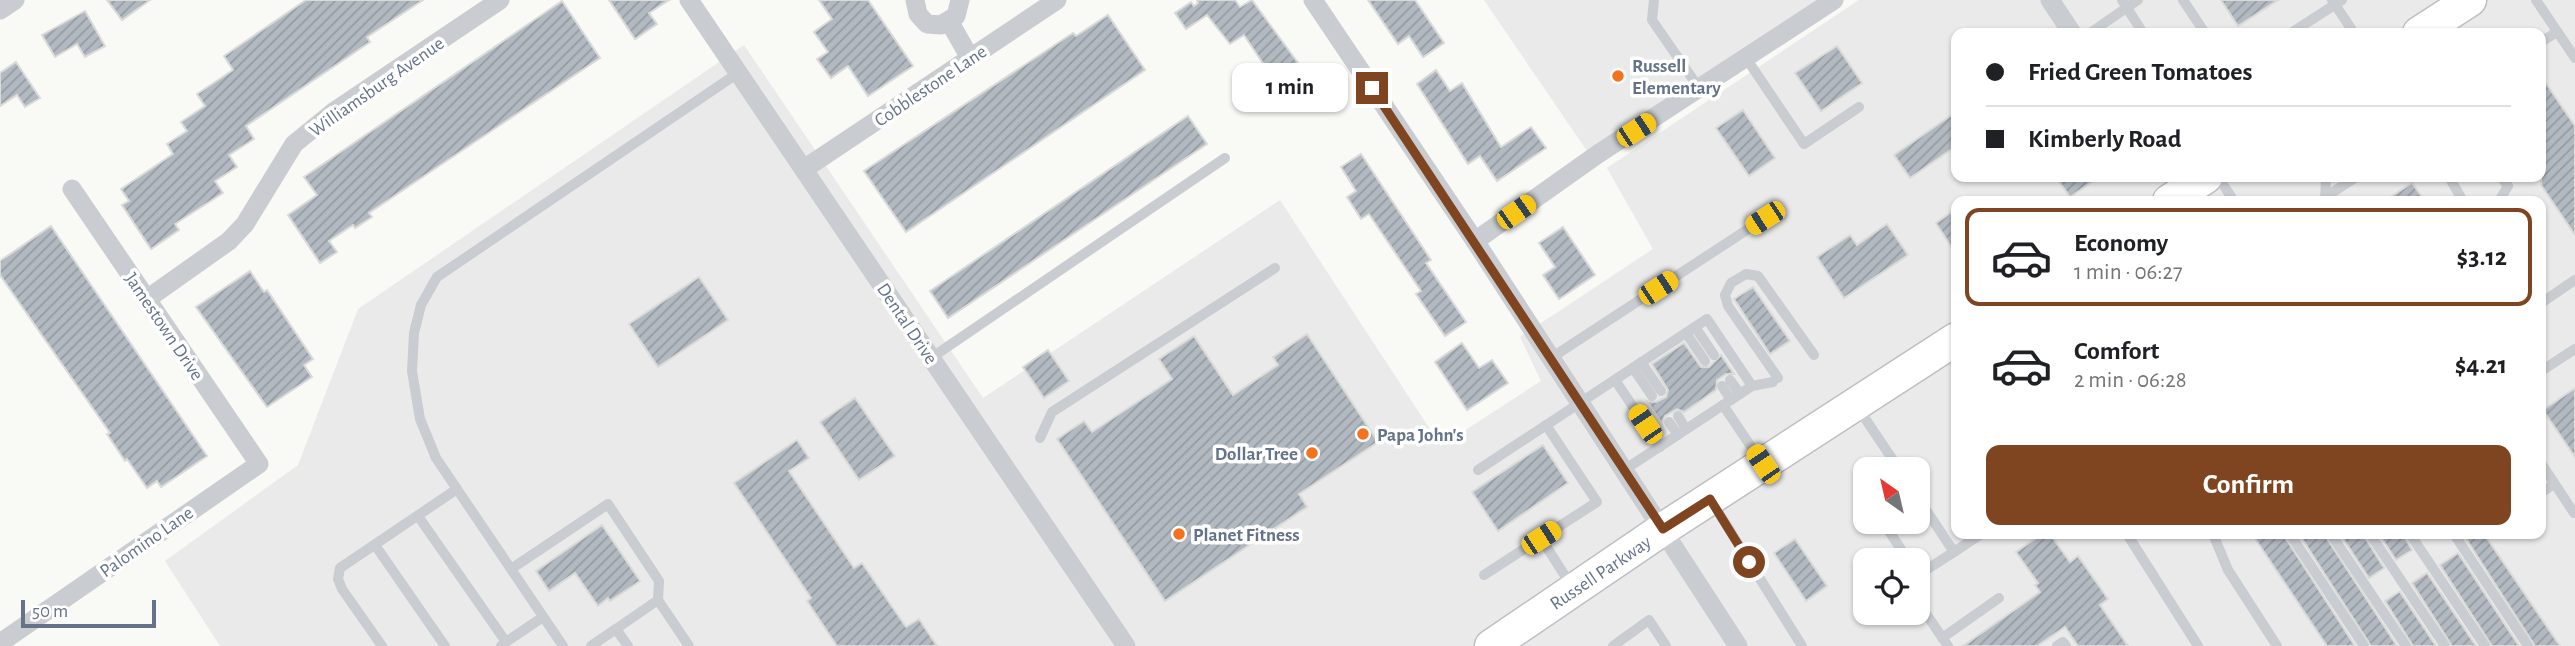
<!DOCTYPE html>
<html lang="en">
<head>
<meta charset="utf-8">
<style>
  body { margin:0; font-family:"Alegreya Sans",sans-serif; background:#f6f6f6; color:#202124; height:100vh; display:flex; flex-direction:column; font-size:26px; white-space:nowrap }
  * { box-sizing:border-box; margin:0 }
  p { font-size:23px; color:#757577 }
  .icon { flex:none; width:38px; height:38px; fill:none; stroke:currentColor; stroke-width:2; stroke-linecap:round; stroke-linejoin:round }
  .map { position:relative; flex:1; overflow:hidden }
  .details { position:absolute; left:1951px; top:196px; width:595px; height:343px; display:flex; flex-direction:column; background:#fff; border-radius:14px; box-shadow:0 2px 5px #0004 }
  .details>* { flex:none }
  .top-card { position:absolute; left:1951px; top:28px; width:595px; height:154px; border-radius:14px; box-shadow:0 2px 5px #0004; display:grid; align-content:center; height:154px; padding:0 35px; background:#fff }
  .needle { width:46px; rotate:326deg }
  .controls { position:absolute; left:1853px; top:457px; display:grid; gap:14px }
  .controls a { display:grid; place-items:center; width:77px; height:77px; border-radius:14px; background:#fff; box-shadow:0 2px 5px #0004; font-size:35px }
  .scale { position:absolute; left:21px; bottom:18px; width:135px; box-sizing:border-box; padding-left:7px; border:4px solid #65738a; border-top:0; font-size:19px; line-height:24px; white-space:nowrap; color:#65738a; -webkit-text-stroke:5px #fff; paint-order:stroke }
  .end { position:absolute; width:32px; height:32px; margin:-16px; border:9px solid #7f4520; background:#fff; box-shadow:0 0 0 4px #fff }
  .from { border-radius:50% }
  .bubble { position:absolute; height:49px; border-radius:14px; background:#fff; box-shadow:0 2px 5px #0004; font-size:23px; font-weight:700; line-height:49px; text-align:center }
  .car { position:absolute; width:21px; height:42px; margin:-21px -10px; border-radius:9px; box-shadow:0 0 5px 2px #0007; background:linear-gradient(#f5c518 24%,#345 0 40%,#f5c518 0 76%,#345 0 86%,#f5c518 0) }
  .top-card b { display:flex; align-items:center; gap:24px; height:66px; font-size:26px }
  .top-card b+b { border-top:2px solid #e0e0e0 }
  .top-card i { width:18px; height:18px; background:#202124 }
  ul { padding:12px 0 0; list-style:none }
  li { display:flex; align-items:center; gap:21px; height:98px; margin:0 14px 10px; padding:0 21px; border:4px solid transparent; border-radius:14px }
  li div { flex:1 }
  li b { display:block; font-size:26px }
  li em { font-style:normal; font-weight:700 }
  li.selected { border-color:#7f4520 }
  li>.icon { width:63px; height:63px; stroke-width:1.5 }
  .action { display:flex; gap:14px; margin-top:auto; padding:14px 35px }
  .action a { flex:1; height:80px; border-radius:14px; background:#7f4520; color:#fff; font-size:28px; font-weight:700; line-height:80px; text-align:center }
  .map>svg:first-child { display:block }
  .built { fill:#e9eae9; fill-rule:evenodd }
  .building { fill:url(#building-hatch); stroke:#dadbd8; stroke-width:2 }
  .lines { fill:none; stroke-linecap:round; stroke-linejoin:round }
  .primary-casing { stroke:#bcbfc4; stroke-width:35 }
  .lane { stroke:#c9ccd0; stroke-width:10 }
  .street { stroke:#c9ccd0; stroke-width:19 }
  .primary { stroke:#fff; stroke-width:32 }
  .route { stroke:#7f4520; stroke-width:9 }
  .poi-dot { fill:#f4721b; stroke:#fff; stroke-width:2.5 }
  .labels { text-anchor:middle; stroke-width:7; stroke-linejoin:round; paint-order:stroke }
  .poi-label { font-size:19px; font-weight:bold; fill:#65738a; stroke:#fff; text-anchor:start }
  .street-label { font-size:19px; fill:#65738a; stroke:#fff }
</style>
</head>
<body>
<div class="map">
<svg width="2575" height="646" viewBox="0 0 2575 646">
  <defs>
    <pattern id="building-hatch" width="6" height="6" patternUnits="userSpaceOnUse" patternTransform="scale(1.75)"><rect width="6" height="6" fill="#b3b9c1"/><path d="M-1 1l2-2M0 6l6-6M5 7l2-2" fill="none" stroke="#959ba3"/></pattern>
  </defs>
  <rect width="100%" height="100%" fill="#f9f9f6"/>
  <!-- built -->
  <g class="built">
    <polygon points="1484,0 1817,0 1587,151"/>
    <path d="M1859,0H2575V646H220L165,561L298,465L358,309L744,45L983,398L1280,200L1441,446L1541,381L1520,337L1653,249L1607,168ZM1956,33H2541V177H1956ZM1956,201H2541V534H1956ZM1866,469H1918V522H1866ZM1866,560H1918V612H1866Z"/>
  </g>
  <!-- building -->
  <g class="building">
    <polygon points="107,0 150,0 122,20"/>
    <polygon points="306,0 423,0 367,37 370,42 246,126 254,139 229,155 237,167 215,181 223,193 175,224 179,230 151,249 122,205 129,201 121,189 173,154 167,144 187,131 181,122 205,106 197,94 233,70 224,56"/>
    <polygon points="609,0 669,0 649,13 657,24 635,39"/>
    <polygon points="819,0 868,0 913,66 868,96 848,66 831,78 817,59 828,52 814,32 832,19"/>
    <polygon points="1197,0 1235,0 1240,7 1252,0 1312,82 1287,99 1273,78 1259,86 1251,74 1264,65 1244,35 1230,44 1207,15 1186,29 1175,13 1191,2 1194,6 1198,3"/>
    <polygon points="1368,0 1415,0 1444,43 1423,57 1409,36 1398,44"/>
    <polygon points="2221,0 2278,0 2238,26"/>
    <polygon points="562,1 600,58 369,213 372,217 355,228 353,225 329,241 337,252 320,263 288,215 317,195 304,177"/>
    <polygon points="85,11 105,46 85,57 77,44 55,57 42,35"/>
    <polygon points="1108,15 1145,70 906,232 864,171 1073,33 1076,36"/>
    <polygon points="1837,46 1862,83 1821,111 1795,73"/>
    <polygon points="16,62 40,98 25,107 17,95 0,106 0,73"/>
    <polygon points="1436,70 1450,91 1462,83 1501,147 1531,127 1546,148 1497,181 1480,156 1468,164 1417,84"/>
    <polygon points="2541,76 2575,126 2575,235 2541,185"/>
    <polygon points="1743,110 1775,158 1749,176 1716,128"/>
    <polygon points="1956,112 1956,146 1910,178 1894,155"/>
    <polygon points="1188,116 1207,144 948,318 930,291"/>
    <polygon points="1361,154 1431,260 1426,263 1466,322 1445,336 1416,294 1421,291 1369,214 1361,219 1347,197 1356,191 1341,167"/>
    <polygon points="2056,177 2099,177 2070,197"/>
    <polygon points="2412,183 2425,201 2384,201"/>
    <polygon points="1956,209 1956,254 1936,223"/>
    <polygon points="1887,224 1908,255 1844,298 1817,257 1850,235 1857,245"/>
    <polygon points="51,226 207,456 161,487 157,481 147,488 127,459 125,461 107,434 110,433 0,275 0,261"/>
    <polygon points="1563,227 1595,275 1559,299 1543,275 1555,267 1539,243"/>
    <polygon points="250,271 264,292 267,290 313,359 304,365 312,377 267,407 196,307"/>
    <polygon points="699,277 728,320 658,367 629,324"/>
    <polygon points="1753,287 1790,341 1770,354 1734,299"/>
    <polygon points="1307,334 1378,442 1299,494 1307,507 1165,601 1057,439 1084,421 1092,432 1172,379 1159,359 1194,336 1233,395 1278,365 1273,357"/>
    <polygon points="1462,343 1479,368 1492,360 1508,383 1467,410 1435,362"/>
    <polygon points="1684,343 1701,367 1709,367 1721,355 1734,374 1726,374 1717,380 1716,390 1684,412 1677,409 1665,416 1662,424 1647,401 1656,402 1666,397 1668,390 1652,364"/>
    <polygon points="1048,350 1069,381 1044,398 1023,367"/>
    <polygon points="2575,388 2575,457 2543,410"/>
    <polygon points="855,398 895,456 859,480 820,422"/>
    <polygon points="797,440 809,458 789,471 854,568 862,563 906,627 919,619 937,646 837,646 807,601 811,598 734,483"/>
    <polygon points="1543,445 1568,483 1498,531 1472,492"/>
    <polygon points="602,525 640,581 610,601 608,598 598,606 575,573 549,591 536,571"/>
    <polygon points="2042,534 2050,534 2070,562 2078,556 2108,599 2100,605 2128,646 2078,646 2065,627 2037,646 1963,646 2040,592 2035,585 2038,583 2016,552"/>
    <polygon points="2252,534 2283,534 2355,646 2327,646"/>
    <polygon points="2299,534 2324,534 2397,646 2371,646"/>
    <polygon points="2340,534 2363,534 2384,568 2369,578"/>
    <polygon points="2379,534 2403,534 2412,550 2396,560"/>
    <polygon points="2463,534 2484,534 2560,646 2535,646"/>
    <polygon points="1795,539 1827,586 1806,601 1774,553"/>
    <polygon points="2458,553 2519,646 2492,646 2440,565"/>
    <polygon points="2427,573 2476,646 2452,646 2412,583"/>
    <polygon points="2399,592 2400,592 2436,646 2413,646 2385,601"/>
  </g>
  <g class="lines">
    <defs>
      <g id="primary">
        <polyline points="2419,33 2470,0"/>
        <polyline points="2169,201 2206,177"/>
        <polyline points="1491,646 1663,529 1956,339"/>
      </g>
    </defs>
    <!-- primary casing -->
    <use href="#primary" class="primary-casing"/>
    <!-- lane -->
    <g class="lane">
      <polyline points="1654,0 1652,20 1699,88"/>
      <polyline points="2122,0 2143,33"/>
      <polyline points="2183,0 2205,33"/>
      <polyline points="2332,0 2354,33"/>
      <polyline points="2536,0 2575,58"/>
      <polyline points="2090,33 2138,0"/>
      <polyline points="2291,33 2342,0"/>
      <polyline points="2541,42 2557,32"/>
      <polyline points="1746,58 1804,144 1859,107"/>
      <polyline points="2218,177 2234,201"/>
      <polyline points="2449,177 2463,201"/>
      <polyline points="2327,196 2356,177"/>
      <polyline points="2325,201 2326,177"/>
      <polyline points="2499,201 2508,186 2501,177"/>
      <polyline points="2541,303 2575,280"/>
      <polyline points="1695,327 1714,355"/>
      <polyline points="1686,333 1705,361"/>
      <polyline points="931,358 1225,158"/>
      <polyline points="1551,358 1765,218"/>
      <polyline points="1641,362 1661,391"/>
      <polyline points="1633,368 1652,396"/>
      <polyline points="2541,371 2575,349"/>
      <polyline points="1778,378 1728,306 1725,295 1731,283 1746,274 1758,276 1814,355"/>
      <polyline points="1615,380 1660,447"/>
      <polyline points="1730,380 1740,394"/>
      <polyline points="1722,386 1731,400"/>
      <polyline points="1752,386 1773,382"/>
      <polyline points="1723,405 1760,460"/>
      <polyline points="1858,408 1899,469"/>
      <polyline points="1678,416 1686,429"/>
      <polyline points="1669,422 1678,435"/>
      <polyline points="1040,438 1052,412 1275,268"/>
      <polyline points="2541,463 2574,513"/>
      <polyline points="1478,470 1707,319 1752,386 1624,470"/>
      <polyline points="1862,491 1866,495"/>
      <polyline points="2541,493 2554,484"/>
      <polyline points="1918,498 1954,552 1981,534"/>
      <polyline points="1712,502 1802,646"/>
      <polyline points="418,516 506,642 501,646"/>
      <polyline points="1883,522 1908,560"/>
      <polyline points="2127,534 2198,646"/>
      <polyline points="2213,534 2228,570 2277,646"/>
      <polyline points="2290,534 2364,646"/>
      <polyline points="2331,534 2406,646"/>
      <polyline points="2370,534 2445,646"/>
      <polyline points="2410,534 2485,646"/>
      <polyline points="2454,534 2528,646"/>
      <polyline points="1541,538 1597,502 1546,425"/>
      <polyline points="375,545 445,646"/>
      <polyline points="511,569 608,504 659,581 658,600"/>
      <polyline points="1484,575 1541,538 1572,587"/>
      <polyline points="1918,575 1954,552"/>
      <polyline points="1918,602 1948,646"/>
      <polyline points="616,629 658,600 689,646"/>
      <polyline points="1942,638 1999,598"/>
      <polyline points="506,642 543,617"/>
      <polyline points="382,646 342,589 338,579 340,568 457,489"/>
      <polyline points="563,646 436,458 420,419 412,371 414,333 421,305 437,277 738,73"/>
      <polyline points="591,646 616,629 628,646"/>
      <polyline points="1613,646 1649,620 1666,646"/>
      <polyline points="2057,646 2063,642 2066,646"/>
    </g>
    <!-- street -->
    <g class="street">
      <polyline points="689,0 1126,646"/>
      <polyline points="915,0 918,14 927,24 941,25 956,16 960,0"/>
      <polyline points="1313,0 1475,241 1738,646"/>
      <polyline points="2050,0 2072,33"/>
      <polyline points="0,10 15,0"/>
      <polyline points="949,21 970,58"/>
      <polyline points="804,169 1057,0"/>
      <polyline points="1475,241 1598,154 1834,0"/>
      <polyline points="147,299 229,241 245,224 294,144 332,113 500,0"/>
      <polyline points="0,643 259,464 72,189"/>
    </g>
    <!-- primary -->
    <use href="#primary" class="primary"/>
  </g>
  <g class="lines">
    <!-- route -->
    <polyline class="route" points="1372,88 1663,529 1710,499 1749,562"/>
  </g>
  <!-- markers -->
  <g class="poi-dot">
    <circle cx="1618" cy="76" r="7"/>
    <circle cx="1363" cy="434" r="7"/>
    <circle cx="1312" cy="453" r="7"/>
    <circle cx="1179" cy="534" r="7"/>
  </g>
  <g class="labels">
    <!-- poi labels -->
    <g class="poi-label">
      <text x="1632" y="72">Russell<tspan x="1632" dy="22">Elementary</tspan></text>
      <text x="1377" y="441">Papa John's</text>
      <text x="1298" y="460" text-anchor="end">Dollar Tree</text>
      <text x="1193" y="541">Planet Fitness</text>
    </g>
    <!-- street labels -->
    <g class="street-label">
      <text transform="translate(930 85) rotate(-34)" y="7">Cobblestone Lane</text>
      <text transform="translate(376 86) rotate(-35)" y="7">Williamsburg Avenue</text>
      <text transform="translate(908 323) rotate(56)" y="7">Dental Drive</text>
      <text transform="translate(165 326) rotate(56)" y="7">Jamestown Drive</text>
      <text transform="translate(146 541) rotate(-35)" y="7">Palomino Lane</text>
      <text transform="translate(1600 572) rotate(-34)" y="7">Russell Parkway</text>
    </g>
  </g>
</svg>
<div class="controls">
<a><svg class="needle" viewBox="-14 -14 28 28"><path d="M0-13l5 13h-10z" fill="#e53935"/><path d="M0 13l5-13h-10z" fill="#757577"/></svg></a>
<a><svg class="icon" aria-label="locate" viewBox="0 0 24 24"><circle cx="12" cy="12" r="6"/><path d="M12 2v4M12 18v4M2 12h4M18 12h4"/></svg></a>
</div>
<div class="scale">50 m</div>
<i class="end from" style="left:1749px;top:562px"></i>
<i class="end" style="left:1372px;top:88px"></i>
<div class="bubble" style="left:1232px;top:63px;width:116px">1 min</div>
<i class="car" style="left:1636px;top:130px;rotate:57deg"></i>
<i class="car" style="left:1516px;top:212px;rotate:55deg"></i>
<i class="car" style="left:1765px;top:218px;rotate:237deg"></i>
<i class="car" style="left:1658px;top:288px;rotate:57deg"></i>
<i class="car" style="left:1645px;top:424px;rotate:326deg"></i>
<i class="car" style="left:1763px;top:464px;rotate:326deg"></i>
<i class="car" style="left:1541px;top:538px;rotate:57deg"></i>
<div class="top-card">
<b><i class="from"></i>Fried Green Tomatoes</b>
<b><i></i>Kimberly Road</b>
</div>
<section class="details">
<ul>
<li class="selected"><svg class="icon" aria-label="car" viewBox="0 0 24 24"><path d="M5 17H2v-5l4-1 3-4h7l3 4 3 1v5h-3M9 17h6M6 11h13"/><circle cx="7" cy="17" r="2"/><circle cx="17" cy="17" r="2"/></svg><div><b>Economy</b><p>1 min · 06:27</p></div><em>$3.12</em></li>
<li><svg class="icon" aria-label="car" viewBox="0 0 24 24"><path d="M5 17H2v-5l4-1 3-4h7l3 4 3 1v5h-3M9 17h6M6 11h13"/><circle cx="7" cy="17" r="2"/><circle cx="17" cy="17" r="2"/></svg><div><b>Comfort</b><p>2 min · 06:28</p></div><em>$4.21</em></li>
</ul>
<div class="action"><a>Confirm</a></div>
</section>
</div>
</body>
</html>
